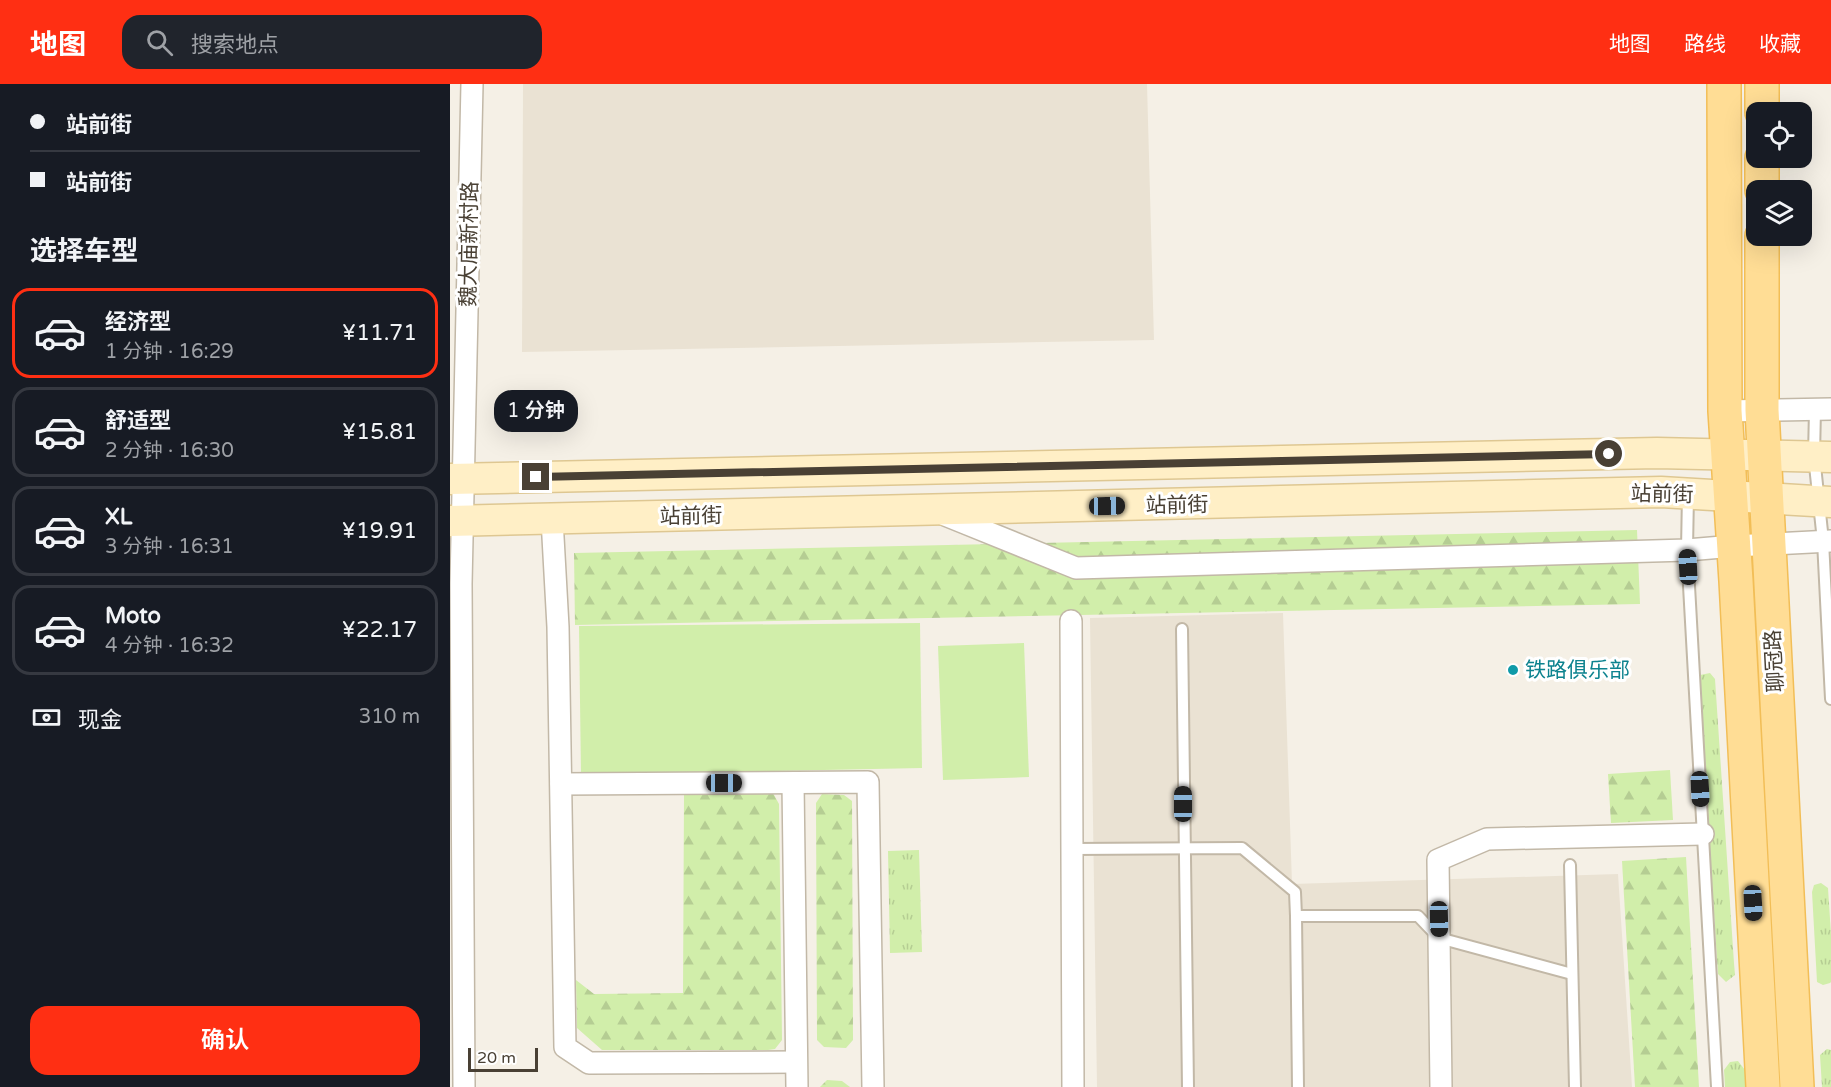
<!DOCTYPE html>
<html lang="zh">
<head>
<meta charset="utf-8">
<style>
  body { margin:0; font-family:"Varela Round","Noto Sans SC",sans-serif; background:#20242c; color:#f1f3f6; height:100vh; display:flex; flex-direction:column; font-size:22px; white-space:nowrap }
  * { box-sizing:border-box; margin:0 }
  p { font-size:20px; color:#9ea1a6 }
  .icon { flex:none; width:33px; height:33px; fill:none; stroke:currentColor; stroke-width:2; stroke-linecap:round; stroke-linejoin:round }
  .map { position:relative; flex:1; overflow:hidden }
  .drawer { display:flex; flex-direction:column; background:#171b24; width:450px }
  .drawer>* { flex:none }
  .banner { display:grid; align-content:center; height:132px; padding:0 30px; background:#171b24 }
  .fabs { position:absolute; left:1296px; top:18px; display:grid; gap:12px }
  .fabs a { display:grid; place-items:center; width:66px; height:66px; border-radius:12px; background:#171b24; box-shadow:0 6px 24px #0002; font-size:30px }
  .scale { position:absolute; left:18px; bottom:15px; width:70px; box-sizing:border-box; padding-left:6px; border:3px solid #494034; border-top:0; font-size:16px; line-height:21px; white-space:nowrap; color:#494034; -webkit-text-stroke:4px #fff; paint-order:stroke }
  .end { position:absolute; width:27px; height:27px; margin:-14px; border:8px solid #494034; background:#fff; box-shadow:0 0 0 3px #fff }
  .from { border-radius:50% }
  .bubble { position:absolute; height:42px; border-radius:18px; background:#171b24; box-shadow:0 6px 24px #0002; font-size:20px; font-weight:600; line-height:42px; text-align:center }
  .car { position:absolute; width:18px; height:36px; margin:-18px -9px; border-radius:8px; box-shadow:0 0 4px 2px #0007; background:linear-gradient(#222 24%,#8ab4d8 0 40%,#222 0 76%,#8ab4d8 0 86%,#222 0) }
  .banner b { display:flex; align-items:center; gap:21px; height:57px; font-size:22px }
  .banner b+b { border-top:2px solid #363941 }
  .banner i { width:15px; height:15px; background:#f1f3f6 }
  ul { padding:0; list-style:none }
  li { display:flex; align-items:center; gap:18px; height:90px; margin:0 12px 9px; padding:0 18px; border:3px solid #363941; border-radius:18px }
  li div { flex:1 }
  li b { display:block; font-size:22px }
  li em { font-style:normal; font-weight:600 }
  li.selected { border-color:#ff2f13 }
  li>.icon { width:54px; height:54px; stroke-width:1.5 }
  h2 { padding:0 30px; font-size:27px; line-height:72px }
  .pay { display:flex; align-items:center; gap:15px; height:66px; padding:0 30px; font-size:22px }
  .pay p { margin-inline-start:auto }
  .cta { display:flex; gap:12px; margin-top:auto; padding:12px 30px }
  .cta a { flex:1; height:69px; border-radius:18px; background:#ff2f13; color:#fff; font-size:24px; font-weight:600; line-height:69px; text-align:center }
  header { display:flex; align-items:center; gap:36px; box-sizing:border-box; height:84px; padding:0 30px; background:#ff2f13; color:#fff }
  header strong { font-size:28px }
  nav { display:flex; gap:33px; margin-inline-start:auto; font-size:21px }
  .search { width:420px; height:54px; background:#20242c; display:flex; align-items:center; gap:15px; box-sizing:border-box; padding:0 21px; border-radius:18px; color:#9ea1a6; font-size:22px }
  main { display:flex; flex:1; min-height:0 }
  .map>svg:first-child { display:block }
  .residential { fill:#eae2d3 }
  .forest { fill:url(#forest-firs) }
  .park { fill:url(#park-tufts) }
  .garden { fill:#d1eeaa }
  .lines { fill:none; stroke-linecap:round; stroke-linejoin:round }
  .lane-casing { stroke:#c2b8a7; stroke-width:14 }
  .street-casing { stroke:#c2b8a7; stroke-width:24 }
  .secondary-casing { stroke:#dec792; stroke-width:33 }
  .primary-casing { stroke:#f2be57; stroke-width:36 }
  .lane { stroke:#fff; stroke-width:10 }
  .street { stroke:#fff; stroke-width:21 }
  .secondary { stroke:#ffefc6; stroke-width:30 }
  .primary { stroke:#ffdd95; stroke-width:33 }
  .route { stroke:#494034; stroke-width:8 }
  .culture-dot { fill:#0f9aa8; stroke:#fff; stroke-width:2 }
  .labels { text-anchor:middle; stroke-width:6; stroke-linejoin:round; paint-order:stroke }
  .street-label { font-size:21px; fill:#494034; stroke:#fff }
  .culture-label { font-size:21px; fill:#0d838f; stroke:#fff; text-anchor:start }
</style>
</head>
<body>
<header>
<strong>地图</strong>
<div class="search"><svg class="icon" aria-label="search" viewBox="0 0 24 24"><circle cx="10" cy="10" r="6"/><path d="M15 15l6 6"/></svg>搜索地点</div>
<nav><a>地图</a><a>路线</a><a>收藏</a></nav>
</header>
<main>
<section class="drawer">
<div class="banner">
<b><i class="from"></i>站前街</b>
<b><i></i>站前街</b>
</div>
<h2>选择车型</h2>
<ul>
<li class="selected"><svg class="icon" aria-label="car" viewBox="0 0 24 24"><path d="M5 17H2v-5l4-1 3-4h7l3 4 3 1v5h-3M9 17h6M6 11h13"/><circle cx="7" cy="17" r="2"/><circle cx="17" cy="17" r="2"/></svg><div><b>经济型</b><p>1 分钟 · 16:29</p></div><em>¥11.71</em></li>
<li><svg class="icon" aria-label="car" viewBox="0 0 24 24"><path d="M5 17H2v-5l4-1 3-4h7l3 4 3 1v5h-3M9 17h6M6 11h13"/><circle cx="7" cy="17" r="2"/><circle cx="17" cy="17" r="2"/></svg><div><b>舒适型</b><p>2 分钟 · 16:30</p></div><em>¥15.81</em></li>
<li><svg class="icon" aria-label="car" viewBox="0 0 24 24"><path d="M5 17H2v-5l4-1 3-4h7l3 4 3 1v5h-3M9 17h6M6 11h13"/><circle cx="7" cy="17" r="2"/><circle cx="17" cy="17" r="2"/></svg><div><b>XL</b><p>3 分钟 · 16:31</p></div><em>¥19.91</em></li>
<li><svg class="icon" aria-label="car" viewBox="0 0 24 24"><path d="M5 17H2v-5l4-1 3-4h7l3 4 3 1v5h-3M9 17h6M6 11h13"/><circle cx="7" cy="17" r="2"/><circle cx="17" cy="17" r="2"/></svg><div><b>Moto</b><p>4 分钟 · 16:32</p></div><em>¥22.17</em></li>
</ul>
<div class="pay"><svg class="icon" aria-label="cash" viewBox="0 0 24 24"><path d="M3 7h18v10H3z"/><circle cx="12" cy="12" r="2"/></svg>现金<p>310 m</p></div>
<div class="cta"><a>确认</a></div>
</section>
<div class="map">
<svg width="1381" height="1003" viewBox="0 0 1381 1003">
  <defs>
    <pattern id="forest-firs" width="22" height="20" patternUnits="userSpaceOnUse" patternTransform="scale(1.5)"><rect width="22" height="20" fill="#d1eeaa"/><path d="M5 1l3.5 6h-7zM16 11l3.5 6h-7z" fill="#b5cd93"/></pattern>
    <pattern id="park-tufts" width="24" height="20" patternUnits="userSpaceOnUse" patternTransform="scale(1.5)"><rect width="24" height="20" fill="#d1eeaa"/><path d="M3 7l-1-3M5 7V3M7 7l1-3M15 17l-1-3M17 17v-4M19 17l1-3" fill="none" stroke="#b5cd93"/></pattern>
  </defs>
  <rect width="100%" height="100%" fill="#f5f0e6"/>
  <!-- residential -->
  <g class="residential">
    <polygon points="73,0 697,0 704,256 72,268"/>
    <polygon points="833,529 842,800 1168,790 1182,1003 647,1003 640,534"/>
  </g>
  <!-- forest -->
  <g class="forest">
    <polygon points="1187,446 1190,520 125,541 124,469"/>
    <polygon points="1220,686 1223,736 1161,739 1158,690"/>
    <polygon points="323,709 329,720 332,956 325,965 318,966 152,966 127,944 126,896 144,910 233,909 234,710"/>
    <polygon points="372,710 394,711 402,717 403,956 396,964 374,963 367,956 366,719"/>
    <polygon points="1236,773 1249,1003 1185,1003 1172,777"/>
    <polygon points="377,996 392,997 400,1003 370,1003"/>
  </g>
  <!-- park -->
  <g class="park">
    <polygon points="1260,589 1265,595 1284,879 1285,891 1276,898 1268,890 1249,601 1250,591"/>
    <polygon points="469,766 472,868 440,869 438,767"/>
    <polygon points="1371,799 1378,804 1381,850 1381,898 1380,899 1373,901 1367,898 1362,808 1364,801"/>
    <polygon points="1377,965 1381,966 1381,1003 1372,1003 1370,971"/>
    <polygon points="1288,977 1295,986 1295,1003 1275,1003 1274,986 1280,978"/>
  </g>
  <!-- garden -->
  <g class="garden">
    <polygon points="470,539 472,684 131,691 129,542"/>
    <polygon points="574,559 579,693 493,696 488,562"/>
  </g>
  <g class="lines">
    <defs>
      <g id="lane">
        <polyline points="1365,325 1364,372 1373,457 1381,615"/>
        <polyline points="1238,410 1237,466 1267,1003"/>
        <polyline points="732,545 738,1003"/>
        <polyline points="622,765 792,764 845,808 846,832"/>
        <polyline points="1120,781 1125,1003"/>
        <polyline points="848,1003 846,832 968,832 989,854 1122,890"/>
      </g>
      <g id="street">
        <polyline points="1275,327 1381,325"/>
        <polyline points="490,429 626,484 1237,466 1284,462 1381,457"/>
        <polyline points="102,435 108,543 115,963 139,979 346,978"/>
        <polyline points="621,537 623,1003"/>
        <polyline points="343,699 347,1003"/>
        <polyline points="111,700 418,698 423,1003"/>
        <polyline points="14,1003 11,500 22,0"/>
        <polyline points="991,1003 988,776 1037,755 1253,750"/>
      </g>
      <g id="secondary">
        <polyline points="0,395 1207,369 1381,373"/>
        <polyline points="0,437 1211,408 1381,418"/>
      </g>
      <g id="primary">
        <polyline points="1274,0 1275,327 1286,497 1313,1003"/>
        <polyline points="1312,0 1312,28"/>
        <polyline points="1312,74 1312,106"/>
        <polyline points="1312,152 1312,326 1347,1003"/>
      </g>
    </defs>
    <!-- lane casing -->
    <use href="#lane" class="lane-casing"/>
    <!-- street casing -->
    <use href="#street" class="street-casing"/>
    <!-- secondary casing -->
    <use href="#secondary" class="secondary-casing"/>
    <!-- primary casing -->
    <use href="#primary" class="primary-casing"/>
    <!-- lane -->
    <use href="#lane" class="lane"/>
    <!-- street -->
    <use href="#street" class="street"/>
    <!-- secondary -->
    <use href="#secondary" class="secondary"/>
    <!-- primary -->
    <use href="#primary" class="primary"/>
  </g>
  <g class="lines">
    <!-- route -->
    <polyline class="route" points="86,393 1159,370"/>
  </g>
  <!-- markers -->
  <circle class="culture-dot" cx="1063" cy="586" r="6"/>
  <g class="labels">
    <!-- street labels -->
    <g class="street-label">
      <text transform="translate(19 160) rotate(-89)" y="7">魏大庙新村路</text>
      <text transform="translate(1212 410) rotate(1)" y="7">站前街</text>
      <text transform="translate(727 421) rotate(-1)" y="7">站前街</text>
      <text transform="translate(241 432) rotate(-1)" y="7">站前街</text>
      <text transform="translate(1324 577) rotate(-93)" y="7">聊冠路</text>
    </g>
    <!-- culture labels -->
    <g class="culture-label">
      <text x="1075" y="593">铁路俱乐部</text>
    </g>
  </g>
</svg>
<div class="fabs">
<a><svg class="icon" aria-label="locate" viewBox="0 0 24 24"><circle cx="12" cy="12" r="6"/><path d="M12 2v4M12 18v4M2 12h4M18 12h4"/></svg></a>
<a><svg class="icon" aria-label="layers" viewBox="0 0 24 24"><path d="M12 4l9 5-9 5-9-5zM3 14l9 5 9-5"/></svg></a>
</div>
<div class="scale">20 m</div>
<i class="end from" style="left:1159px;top:370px"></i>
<i class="end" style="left:86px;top:393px"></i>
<div class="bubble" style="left:44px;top:306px;width:84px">1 分钟</div>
<i class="car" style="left:657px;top:422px;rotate:89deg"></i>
<i class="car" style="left:1238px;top:483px;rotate:357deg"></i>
<i class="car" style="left:274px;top:699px;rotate:90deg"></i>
<i class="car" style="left:1250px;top:705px;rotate:177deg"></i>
<i class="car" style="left:733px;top:720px;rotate:0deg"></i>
<i class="car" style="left:1303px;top:819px;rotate:177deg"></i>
<i class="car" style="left:989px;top:835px;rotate:179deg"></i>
</div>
</main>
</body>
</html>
